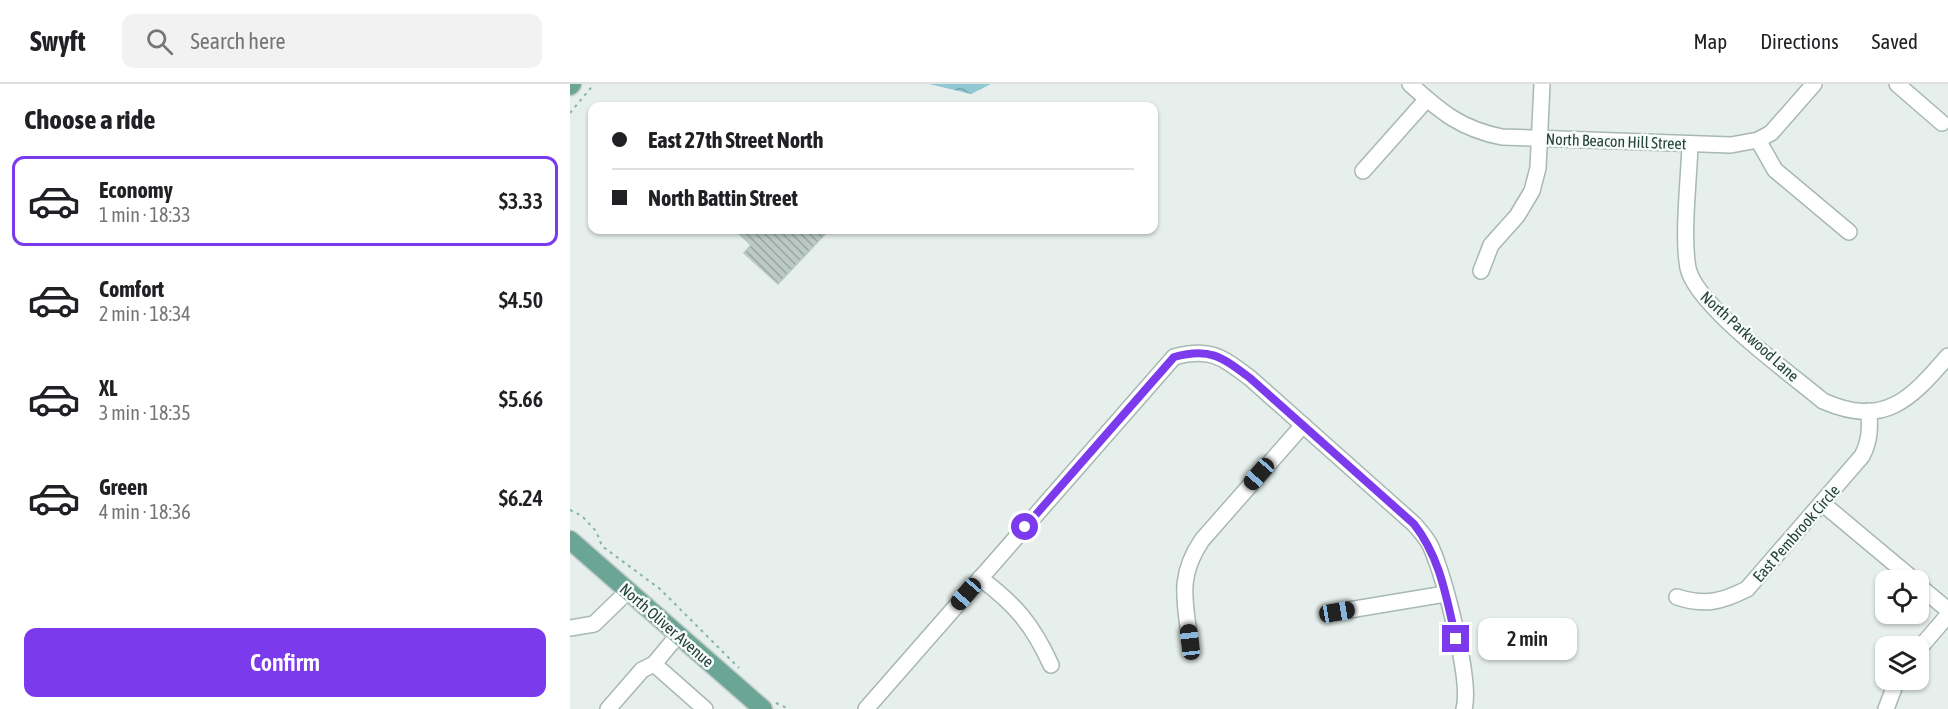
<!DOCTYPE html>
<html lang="en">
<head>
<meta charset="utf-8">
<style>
  body { margin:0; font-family:"Asap Condensed",sans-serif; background:#f2f2f2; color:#202124; height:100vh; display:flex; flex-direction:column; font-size:22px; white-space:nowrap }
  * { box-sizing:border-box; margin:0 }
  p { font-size:20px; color:#757577 }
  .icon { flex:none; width:33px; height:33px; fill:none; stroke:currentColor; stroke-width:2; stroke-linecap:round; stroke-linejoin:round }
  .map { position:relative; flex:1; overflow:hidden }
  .details { display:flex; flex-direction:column; background:#fff; width:570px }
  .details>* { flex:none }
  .hud { position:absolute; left:18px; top:18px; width:570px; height:132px; border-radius:12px; box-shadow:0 2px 4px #0004; display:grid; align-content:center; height:132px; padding:0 24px; background:#fff }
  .controls { position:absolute; left:1305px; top:486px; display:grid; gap:12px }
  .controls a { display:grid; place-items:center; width:54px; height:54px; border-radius:12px; background:#fff; box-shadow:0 2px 4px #0004; font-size:30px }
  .end { position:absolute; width:27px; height:27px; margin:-14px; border:8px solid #7c3aed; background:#fff; box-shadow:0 0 0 3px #fff }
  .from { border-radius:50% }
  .bubble { position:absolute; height:42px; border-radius:12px; background:#fff; box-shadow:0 2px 4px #0004; font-size:20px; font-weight:600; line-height:42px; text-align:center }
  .car { position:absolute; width:18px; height:36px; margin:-18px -9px; border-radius:8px; box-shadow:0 0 4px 2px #0007; background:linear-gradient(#222 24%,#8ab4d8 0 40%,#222 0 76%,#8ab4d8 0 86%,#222 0) }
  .hud b { display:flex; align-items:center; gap:21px; height:57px; font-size:22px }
  .hud b+b { border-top:2px solid #e0e0e0 }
  .hud i { width:15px; height:15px; background:#202124 }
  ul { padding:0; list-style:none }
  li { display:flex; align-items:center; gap:18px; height:90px; margin:0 12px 9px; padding:0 12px; border:3px solid transparent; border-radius:12px }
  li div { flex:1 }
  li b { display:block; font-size:22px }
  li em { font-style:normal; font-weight:600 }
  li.selected { border-color:#7c3aed }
  li>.icon { width:54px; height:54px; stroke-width:1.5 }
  h2 { padding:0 24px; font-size:27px; line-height:72px }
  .button { display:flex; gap:12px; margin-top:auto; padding:12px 24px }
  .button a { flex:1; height:69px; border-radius:12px; background:#7c3aed; color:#fff; font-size:24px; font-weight:600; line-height:69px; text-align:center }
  header { display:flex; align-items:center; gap:36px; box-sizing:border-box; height:84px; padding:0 30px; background:#fff; border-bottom:2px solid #e0e0e0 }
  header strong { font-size:28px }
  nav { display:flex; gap:33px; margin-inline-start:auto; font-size:21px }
  .search { width:420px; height:54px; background:#f2f2f2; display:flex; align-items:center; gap:15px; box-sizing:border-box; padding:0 21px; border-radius:12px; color:#757577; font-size:22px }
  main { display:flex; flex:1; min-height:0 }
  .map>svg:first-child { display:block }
  .water { fill:url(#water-waves) }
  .building { fill:url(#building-back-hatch); stroke:#b8c9c2; stroke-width:1.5 }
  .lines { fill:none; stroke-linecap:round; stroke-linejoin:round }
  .minor-casing { stroke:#a8b8b2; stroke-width:18 }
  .major-casing { stroke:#c2cac8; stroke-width:21 }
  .path { stroke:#86b3a5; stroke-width:2; stroke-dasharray:3 4.5; stroke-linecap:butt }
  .minor { stroke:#fff; stroke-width:15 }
  .major { stroke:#6aa596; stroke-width:18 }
  .route { stroke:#7c3aed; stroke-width:8 }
  .labels { text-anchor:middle; stroke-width:5; stroke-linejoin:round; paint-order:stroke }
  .street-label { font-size:16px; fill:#24423a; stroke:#f7fbf9 }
</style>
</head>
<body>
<header>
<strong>Swyft</strong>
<div class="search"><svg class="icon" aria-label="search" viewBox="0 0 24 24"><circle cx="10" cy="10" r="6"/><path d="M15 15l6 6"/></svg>Search here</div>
<nav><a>Map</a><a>Directions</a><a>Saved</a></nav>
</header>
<main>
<section class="details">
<h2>Choose a ride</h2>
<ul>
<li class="selected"><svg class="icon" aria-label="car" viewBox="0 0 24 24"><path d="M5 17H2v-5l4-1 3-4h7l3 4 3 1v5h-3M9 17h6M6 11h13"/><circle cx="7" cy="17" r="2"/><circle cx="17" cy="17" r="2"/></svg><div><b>Economy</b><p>1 min · 18:33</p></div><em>$3.33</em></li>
<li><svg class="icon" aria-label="car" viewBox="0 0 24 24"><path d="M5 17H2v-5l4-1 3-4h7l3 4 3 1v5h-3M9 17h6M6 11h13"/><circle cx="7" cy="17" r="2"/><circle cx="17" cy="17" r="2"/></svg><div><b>Comfort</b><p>2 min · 18:34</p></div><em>$4.50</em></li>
<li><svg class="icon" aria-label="car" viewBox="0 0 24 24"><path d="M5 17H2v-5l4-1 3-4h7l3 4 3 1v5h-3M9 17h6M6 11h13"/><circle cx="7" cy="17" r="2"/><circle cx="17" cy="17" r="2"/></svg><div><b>XL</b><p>3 min · 18:35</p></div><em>$5.66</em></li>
<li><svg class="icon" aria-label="car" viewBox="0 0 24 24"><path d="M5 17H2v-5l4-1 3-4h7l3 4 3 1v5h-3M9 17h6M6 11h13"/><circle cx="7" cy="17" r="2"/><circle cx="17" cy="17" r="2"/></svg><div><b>Green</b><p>4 min · 18:36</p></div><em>$6.24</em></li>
</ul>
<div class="button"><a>Confirm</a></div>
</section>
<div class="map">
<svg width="1378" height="625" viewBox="0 0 1378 625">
  <defs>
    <pattern id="water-waves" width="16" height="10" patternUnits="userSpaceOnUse" patternTransform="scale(1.5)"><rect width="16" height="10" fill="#8ec9d4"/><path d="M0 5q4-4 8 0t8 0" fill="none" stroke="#74a5ad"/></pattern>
    <pattern id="building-back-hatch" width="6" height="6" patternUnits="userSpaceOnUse" patternTransform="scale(1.5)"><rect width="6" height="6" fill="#bbcac4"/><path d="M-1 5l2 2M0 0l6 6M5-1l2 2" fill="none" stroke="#98a6a0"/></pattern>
  </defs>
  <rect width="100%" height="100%" fill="#e6efeb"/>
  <!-- water -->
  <polygon class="water" points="359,0 421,0 401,10"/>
  <!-- building -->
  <polygon class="building" points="165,146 259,146 208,200 174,169 181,161"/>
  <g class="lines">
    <defs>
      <g id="minor">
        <path d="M840,0C871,28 891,45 932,53L1161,61L1188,56L1201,49L1244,0"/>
        <polyline points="1327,0 1372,39"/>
        <polyline points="1188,56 1205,86 1279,148"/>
        <path d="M1120,60C1119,95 1112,152 1118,184C1126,222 1221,290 1253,317C1314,344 1340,316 1378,272"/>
        <polyline points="793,87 857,15"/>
        <polyline points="911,187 921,161 947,132 962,107 968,84 972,0"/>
        <polyline points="1252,419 1344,496"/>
        <path d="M410,494C445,520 463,541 481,581"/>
        <polyline points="1348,501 1378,526"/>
        <path d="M1107,513C1135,522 1151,518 1177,505L1292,372C1300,357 1300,344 1299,327"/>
        <polyline points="767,528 875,510"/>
        <polyline points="0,544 24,540 58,507"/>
        <path d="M620,558C615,516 607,493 632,456L733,341"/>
        <polyline points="1348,566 1378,531"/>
        <polyline points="84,580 135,625"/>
        <polyline points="38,625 72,586 84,580 108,551"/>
        <path d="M296,625L604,273C640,263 652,273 680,294L844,440C850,447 857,454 861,463C874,493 902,596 894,625"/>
        <polyline points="1316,625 1327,596"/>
      </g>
      <g id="major">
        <polyline points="0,2 2,0"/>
        <polyline points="0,456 193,625"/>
      </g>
    </defs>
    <!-- minor casing -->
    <use href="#minor" class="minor-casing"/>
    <!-- major casing -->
    <use href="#major" class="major-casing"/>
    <!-- path -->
    <g class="path">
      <polyline points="0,29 24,0"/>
      <polyline points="0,426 12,432 26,447 32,462 90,505 169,584"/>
      <polyline points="206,619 219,625"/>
    </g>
    <!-- minor -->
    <use href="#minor" class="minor"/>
    <!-- major -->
    <use href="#major" class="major"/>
  </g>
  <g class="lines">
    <!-- route -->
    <path class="route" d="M455,443L604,273C640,263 652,273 680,294L844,440C871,475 876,513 886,555"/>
  </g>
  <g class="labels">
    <!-- street labels -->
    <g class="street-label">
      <text transform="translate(1046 57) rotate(2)" y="6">North Beacon Hill Street</text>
      <text transform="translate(1180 252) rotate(42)" y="6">North Parkwood Lane</text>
      <text transform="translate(1226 449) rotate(-49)" y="6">East Pembrook Circle</text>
      <text transform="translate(97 541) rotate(41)" y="6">North Oliver Avenue</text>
    </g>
  </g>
</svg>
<div class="controls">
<a><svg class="icon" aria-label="locate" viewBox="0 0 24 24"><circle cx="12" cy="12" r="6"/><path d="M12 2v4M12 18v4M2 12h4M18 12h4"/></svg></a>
<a><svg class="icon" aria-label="layers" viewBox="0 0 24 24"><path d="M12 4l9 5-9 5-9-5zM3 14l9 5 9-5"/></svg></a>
</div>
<i class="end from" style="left:455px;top:443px"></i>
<i class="end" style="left:886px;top:555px"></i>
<div class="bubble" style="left:908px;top:534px;width:99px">2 min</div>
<i class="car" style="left:689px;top:390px;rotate:221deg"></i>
<i class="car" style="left:396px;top:510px;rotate:221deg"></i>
<i class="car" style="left:767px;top:528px;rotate:80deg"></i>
<i class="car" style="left:620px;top:558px;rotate:353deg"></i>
<div class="hud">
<b><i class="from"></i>East 27th Street North</b>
<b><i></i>North Battin Street</b>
</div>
</div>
</main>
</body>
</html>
